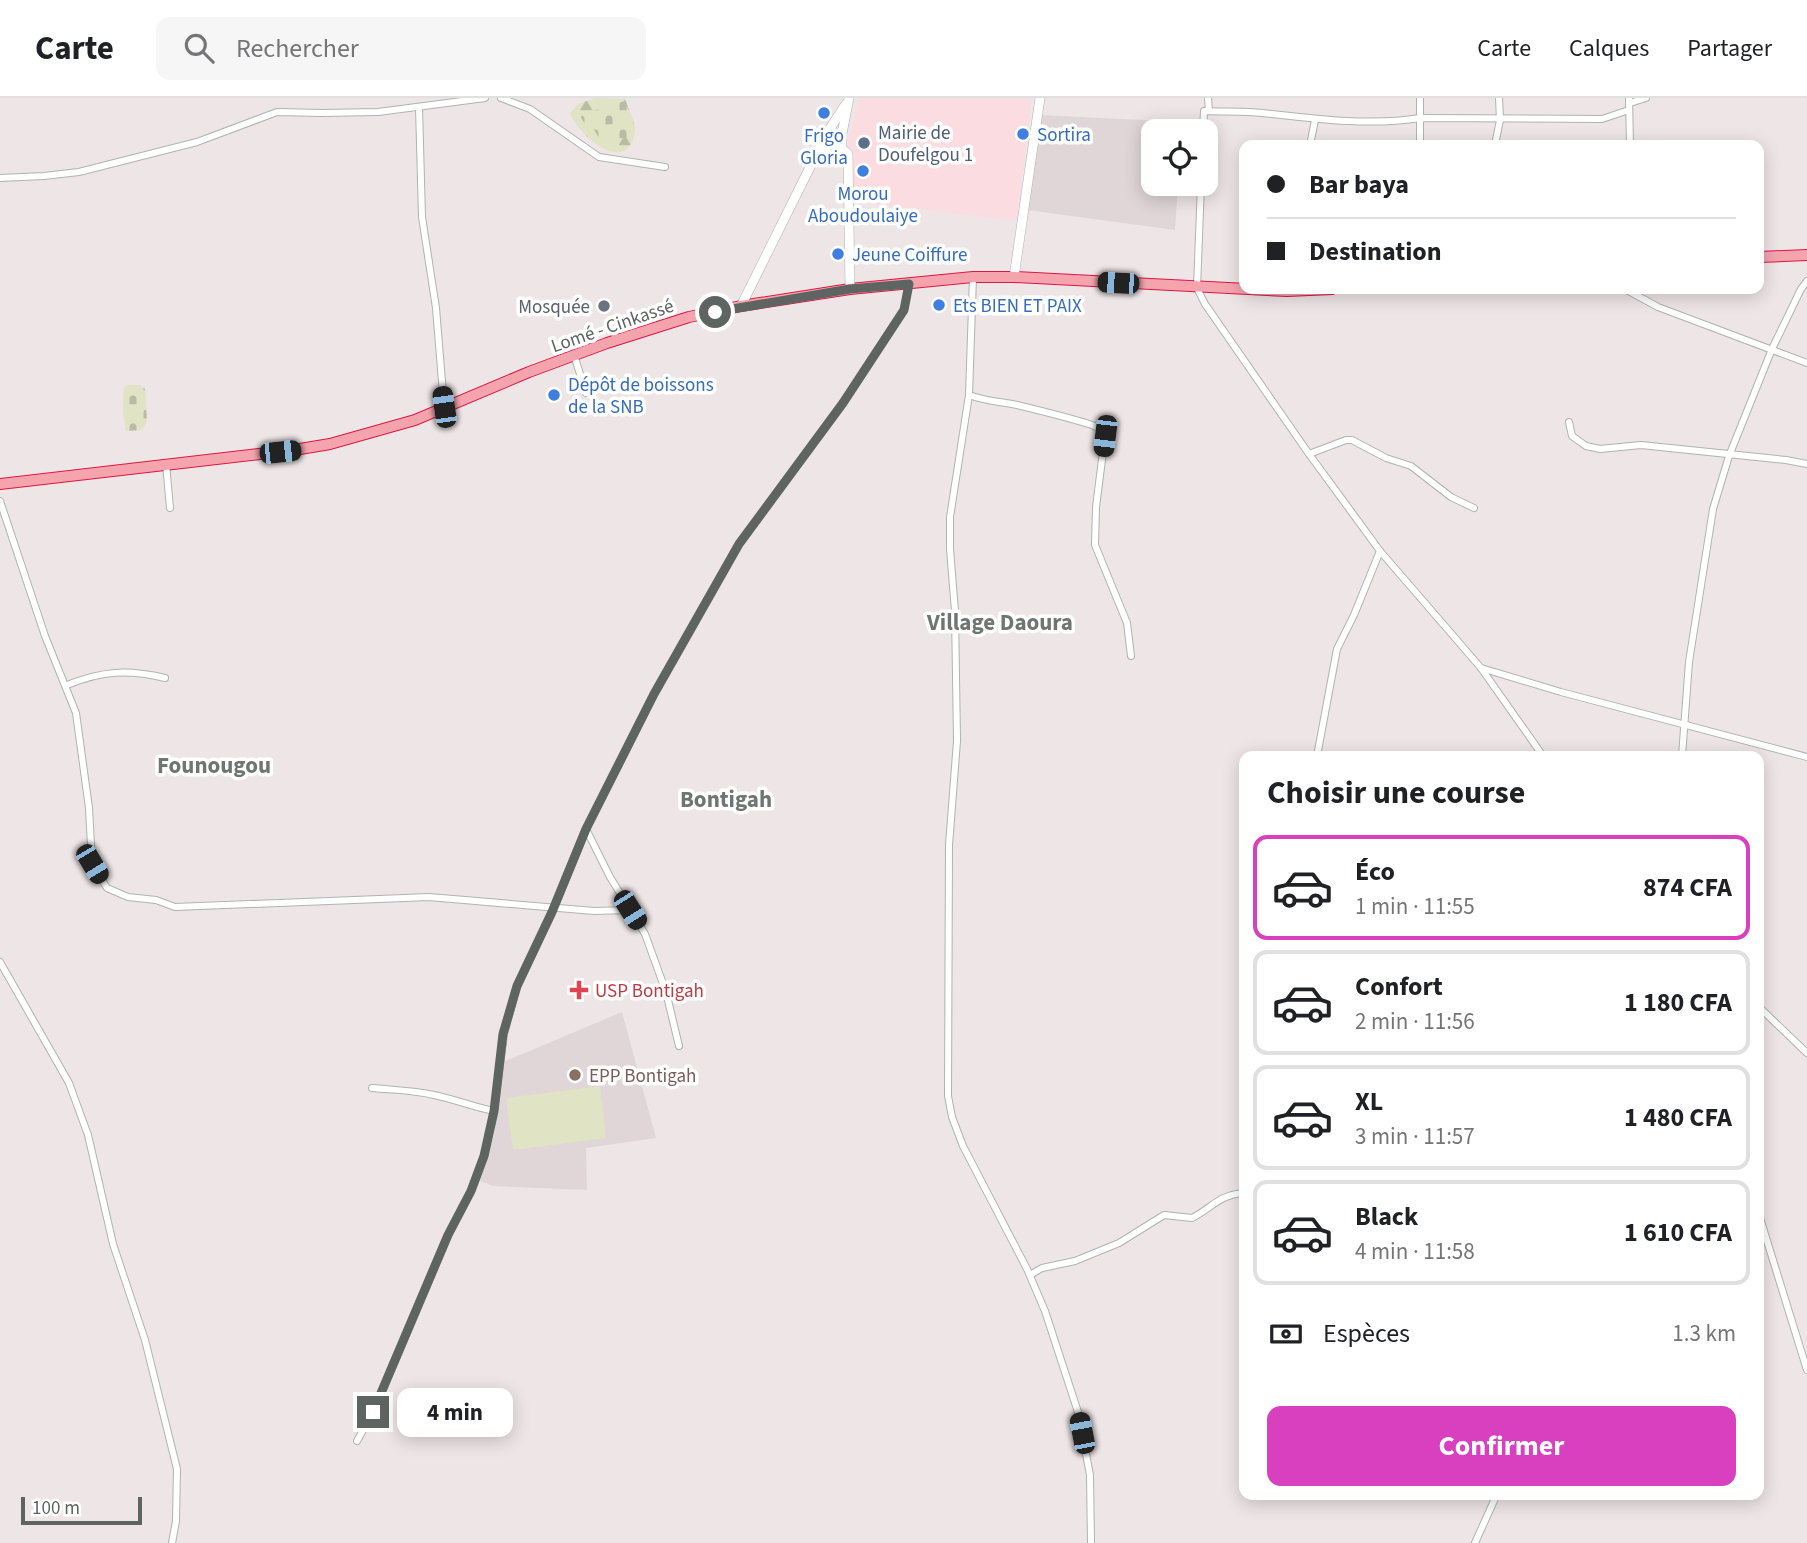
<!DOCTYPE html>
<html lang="fr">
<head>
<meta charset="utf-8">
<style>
  body { margin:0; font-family:"Source Sans 3",sans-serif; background:#f6f6f6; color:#202124; height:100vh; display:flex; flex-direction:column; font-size:26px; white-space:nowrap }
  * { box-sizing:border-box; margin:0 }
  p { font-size:23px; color:#757577 }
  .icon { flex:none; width:38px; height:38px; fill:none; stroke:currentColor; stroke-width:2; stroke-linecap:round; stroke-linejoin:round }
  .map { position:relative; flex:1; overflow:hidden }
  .drawer { position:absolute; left:1239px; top:653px; width:525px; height:749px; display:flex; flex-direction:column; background:#fff; border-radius:14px; box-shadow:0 4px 18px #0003 }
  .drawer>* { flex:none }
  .hud { position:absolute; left:1239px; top:42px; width:525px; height:154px; border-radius:14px; box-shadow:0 4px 18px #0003; display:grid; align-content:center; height:154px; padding:0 28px; background:#fff }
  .tools { position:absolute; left:1141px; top:21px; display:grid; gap:14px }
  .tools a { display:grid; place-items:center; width:77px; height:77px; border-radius:14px; background:#fff; box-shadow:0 4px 18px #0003; font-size:35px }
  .scale { position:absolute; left:21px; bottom:18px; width:121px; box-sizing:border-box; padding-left:7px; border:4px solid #5d6461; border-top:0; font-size:19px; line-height:24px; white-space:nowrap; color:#5d6461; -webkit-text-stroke:5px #fff; paint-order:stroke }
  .end { position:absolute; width:32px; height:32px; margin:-16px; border:9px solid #5d6461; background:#fff; box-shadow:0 0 0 4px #fff }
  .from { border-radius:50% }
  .bubble { position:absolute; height:49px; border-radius:14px; background:#fff; box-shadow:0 4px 18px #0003; font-size:23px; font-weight:700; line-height:49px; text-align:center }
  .car { position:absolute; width:21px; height:42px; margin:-21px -10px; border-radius:9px; box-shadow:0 0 5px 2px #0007; background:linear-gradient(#222 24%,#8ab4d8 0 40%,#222 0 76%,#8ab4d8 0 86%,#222 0) }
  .hud b { display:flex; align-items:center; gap:24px; height:66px; font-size:26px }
  .hud b+b { border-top:2px solid #e0e0e0 }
  .hud i { width:18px; height:18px; background:#202124 }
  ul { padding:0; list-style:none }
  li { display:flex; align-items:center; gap:21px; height:105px; margin:0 14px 10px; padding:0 14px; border:4px solid #e0e0e0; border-radius:14px }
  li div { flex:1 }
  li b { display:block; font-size:26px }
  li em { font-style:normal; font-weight:700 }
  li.active { border-color:#d940bf }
  li>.icon { width:63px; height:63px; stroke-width:1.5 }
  h2 { padding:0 28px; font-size:32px; line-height:84px }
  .pay { display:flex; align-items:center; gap:18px; height:77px; padding:0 28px; font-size:26px }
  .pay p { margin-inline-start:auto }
  .button { display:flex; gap:14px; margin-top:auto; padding:14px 28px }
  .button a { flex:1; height:80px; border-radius:14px; background:#d940bf; color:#fff; font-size:28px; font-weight:700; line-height:80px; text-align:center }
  header { display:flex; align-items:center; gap:42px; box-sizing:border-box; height:98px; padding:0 35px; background:#fff; border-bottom:2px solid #e0e0e0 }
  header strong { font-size:33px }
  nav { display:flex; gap:38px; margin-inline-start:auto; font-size:24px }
  .search { width:490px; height:63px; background:#f6f6f6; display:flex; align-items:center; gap:18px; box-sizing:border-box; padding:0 24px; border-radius:14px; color:#757577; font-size:26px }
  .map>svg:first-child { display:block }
  .commercial { fill:#fbdde1 }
  .education { fill:#e0d6d7 }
  .green { fill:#e0e3c4 }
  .forest { fill:url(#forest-firs) }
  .cemetery { fill:url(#cemetery-stones) }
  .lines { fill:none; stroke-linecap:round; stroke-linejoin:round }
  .minor-casing { stroke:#aeb4b2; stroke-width:8 }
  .secondary-casing { stroke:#adb4b2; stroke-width:10 }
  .trunk-casing { stroke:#dd1643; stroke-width:12 }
  .minor { stroke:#fff; stroke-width:6 }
  .secondary { stroke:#fff; stroke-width:9 }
  .trunk { stroke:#f5a4ae; stroke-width:10 }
  .route { stroke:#5d6461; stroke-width:9 }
  .shop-dot { fill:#3f7fe0; stroke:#fff; stroke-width:2.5 }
  .service-dot { fill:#5c6f8a; stroke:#fff; stroke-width:2.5 }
  .worship-dot { fill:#6b7280; stroke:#fff; stroke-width:2.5 }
  .health-dot { fill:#e0444e; stroke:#fff; stroke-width:2.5 }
  .education-dot { fill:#8d6e63; stroke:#fff; stroke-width:2.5 }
  .labels { text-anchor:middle; stroke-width:7; stroke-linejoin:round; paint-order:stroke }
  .service-label { font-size:19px; fill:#4e5e75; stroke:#fff; text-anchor:start }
  .shop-label { font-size:19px; fill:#366cbe; stroke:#fff; text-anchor:start }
  .worship-label { font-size:19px; fill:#5b616d; stroke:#fff; text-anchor:end }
  .street-label { font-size:19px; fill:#5d6461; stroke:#fff }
  .health-label { font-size:19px; fill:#be3a42; stroke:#fff; text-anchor:start }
  .education-label { font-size:19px; fill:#785e54; stroke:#fff; text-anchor:start }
  .quarter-label { font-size:23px; font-weight:bold; fill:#6e7673; stroke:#fff }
</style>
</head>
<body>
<header>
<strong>Carte</strong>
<div class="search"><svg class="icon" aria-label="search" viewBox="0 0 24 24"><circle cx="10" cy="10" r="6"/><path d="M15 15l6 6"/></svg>Rechercher</div>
<nav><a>Carte</a><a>Calques</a><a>Partager</a></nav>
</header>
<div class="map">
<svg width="1807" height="1445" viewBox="0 0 1807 1445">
  <defs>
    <pattern id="forest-firs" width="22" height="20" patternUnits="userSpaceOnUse" patternTransform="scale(1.75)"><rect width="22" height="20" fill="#e0e3c4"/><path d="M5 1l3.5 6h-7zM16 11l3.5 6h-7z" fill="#b9bca3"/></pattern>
    <pattern id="cemetery-stones" width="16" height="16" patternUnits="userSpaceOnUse" patternTransform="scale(1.75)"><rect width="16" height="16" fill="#e0e3c4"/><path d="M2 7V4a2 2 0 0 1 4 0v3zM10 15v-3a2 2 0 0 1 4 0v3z" fill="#b9bca3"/></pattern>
  </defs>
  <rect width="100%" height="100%" fill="#eee5e6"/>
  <!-- commercial -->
  <polygon class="commercial" points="859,0 1032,0 1017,123 852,103 846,54"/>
  <!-- education -->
  <g class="education">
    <polygon points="1041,17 1183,24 1182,33 1153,33 1153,86 1178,86 1175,132 1027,112"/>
    <polygon points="622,914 656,1040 586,1050 587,1092 493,1088 480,1083 494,1037 503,964"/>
  </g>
  <!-- green -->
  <polygon class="green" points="600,988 606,1040 513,1052 506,1000"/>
  <!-- forest -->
  <path class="forest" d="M595,0L626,1C627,12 636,23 635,33C629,80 578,38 570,15L578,6Z"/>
  <!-- cemetery -->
  <g class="cemetery">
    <path d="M612,1L623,3C630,13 638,28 633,39L608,42L599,40L593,30L587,29L581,20L582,15L600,11L605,4Z"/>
    <polygon points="130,287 139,287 145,291 147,323 142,332 126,333 123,314 124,289"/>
  </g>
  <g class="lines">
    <defs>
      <g id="minor">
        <polyline points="501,0 530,11 599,59 665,69"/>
        <polyline points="1208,0 1209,13"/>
        <polyline points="1629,0 1630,47"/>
        <polyline points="1630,5 1646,0"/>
        <polyline points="419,9 422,119 436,210 444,308"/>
        <path d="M1203,33L1204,13C1223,14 1244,13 1263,15C1316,21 1368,28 1421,20L1602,21L1629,12"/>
        <polyline points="1310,47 1315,22"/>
        <polyline points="1420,47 1420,0"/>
        <polyline points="1495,47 1500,22 1499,0"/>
        <polyline points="0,80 44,78 79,74 197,44 277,14 322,15 378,14 485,0"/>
        <polyline points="1201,86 1197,190 1205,206 1309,356 1380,453 1481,570 1543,658"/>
        <polyline points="973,179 969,297 950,419 950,451 955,513 957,643 949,747 948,998 952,1019 963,1048 1027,1171 1045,1213 1078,1314 1090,1377 1091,1445"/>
        <polyline points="1625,191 1658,209 1807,265"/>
        <polyline points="574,257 586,295"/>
        <path d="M969,297C988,304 999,303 1017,307C1042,313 1067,319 1092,327L1100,331L1105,338L1096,409L1095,447L1127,525L1131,558"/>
        <polyline points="1569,324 1572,338 1586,348 1600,351 1641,347 1786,362 1807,366"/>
        <polyline points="1309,356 1346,342 1352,342 1386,360 1411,368 1451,399 1474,410"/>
        <polyline points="166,366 170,410"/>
        <polyline points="0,403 45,538 76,615 89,710 92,766 107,790 128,799 156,802 175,809 429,799 594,813 630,812"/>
        <polyline points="1481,570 1561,594 1807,659"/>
        <path d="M67,587C102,573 127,571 165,580"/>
        <polyline points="1317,658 1337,551 1354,517 1380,453"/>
        <polyline points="1682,658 1689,564 1713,411 1729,358 1772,251 1801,191 1807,183"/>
        <polyline points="586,731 610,779 645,836 666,894 679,948"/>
        <polyline points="0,864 69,985 88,1037 113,1146 145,1242 177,1371 176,1423 172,1445"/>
        <polyline points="1759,909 1807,955"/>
        <path d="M372,990C393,992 413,992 434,997C454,1001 473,1009 494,1013"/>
        <polyline points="1759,1117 1807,1272"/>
        <path d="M1030,1177L1042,1170L1075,1163L1119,1145L1164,1117L1192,1120C1212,1110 1218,1097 1244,1095"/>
        <polyline points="357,1343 373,1314 448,1137 471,1093 484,1058 494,1013 504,936 517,888 552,814 586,731 654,596 739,446 843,305 904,212 909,186"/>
        <polyline points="1475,1445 1497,1396"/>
      </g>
      <g id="secondary">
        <circle cx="831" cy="45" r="11"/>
        <polyline points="827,35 846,6"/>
        <polyline points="841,41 849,0"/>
        <polyline points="841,50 848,56 850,191"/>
        <polyline points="1014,179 1040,0"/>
        <polyline points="741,208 820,49"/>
      </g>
      <g id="trunk">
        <polyline points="1759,159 1807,157"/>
        <polyline points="0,386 294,352 330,346 415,322 529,274 607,245 689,219 741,208 850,191 973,179 1014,179 1287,193 1332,191"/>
      </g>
    </defs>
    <!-- minor casing -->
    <use href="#minor" class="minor-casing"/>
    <!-- secondary casing -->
    <use href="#secondary" class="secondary-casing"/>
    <!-- trunk casing -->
    <use href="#trunk" class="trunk-casing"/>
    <!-- minor -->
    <use href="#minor" class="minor"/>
    <!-- secondary -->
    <use href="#secondary" class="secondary"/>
    <!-- trunk -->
    <use href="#trunk" class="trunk"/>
  </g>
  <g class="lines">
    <!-- route -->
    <polyline class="route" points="373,1314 448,1137 471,1093 484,1058 494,1013 503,936 517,888 552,814 586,731 654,596 739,446 843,305 904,212 909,186 850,191 715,214"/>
  </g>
  <!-- markers -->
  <g class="shop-dot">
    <circle cx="824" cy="15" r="7"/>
    <circle cx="1023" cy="36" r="7"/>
    <circle cx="863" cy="73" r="7"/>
    <circle cx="838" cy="156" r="7"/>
    <circle cx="939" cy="207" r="7"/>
    <circle cx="554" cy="297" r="7"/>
  </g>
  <circle class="service-dot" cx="864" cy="45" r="7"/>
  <circle class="worship-dot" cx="604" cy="208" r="7"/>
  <path class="health-dot" d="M575.5 881.5h7v7h7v7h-7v7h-7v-7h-7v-7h7z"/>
  <circle class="education-dot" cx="575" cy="977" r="7"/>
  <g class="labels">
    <!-- service labels -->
    <g class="service-label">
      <text x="878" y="41">Mairie de<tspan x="878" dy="22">Doufelgou 1</tspan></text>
    </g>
    <!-- shop labels -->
    <g class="shop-label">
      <text x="1037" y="43">Sortira</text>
      <text x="824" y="44" text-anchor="middle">Frigo<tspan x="824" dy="22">Gloria</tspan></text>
      <text x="863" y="102" text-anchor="middle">Morou<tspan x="863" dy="22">Aboudoulaiye</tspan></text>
      <text x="852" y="163">Jeune Coiffure</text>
      <text x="953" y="214">Ets BIEN ET PAIX</text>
      <text x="568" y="293">Dépôt de boissons<tspan x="568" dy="22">de la SNB</tspan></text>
    </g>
    <!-- worship labels -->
    <g class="worship-label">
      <text x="590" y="215">Mosquée</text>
    </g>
    <!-- street labels -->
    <g class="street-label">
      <text transform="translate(612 227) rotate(-19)" y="7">Lomé - Cinkassé</text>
    </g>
    <!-- health labels -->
    <g class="health-label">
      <text x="595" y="899">USP Bontigah</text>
    </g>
    <!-- education labels -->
    <g class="education-label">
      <text x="589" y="984">EPP Bontigah</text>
    </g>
    <!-- quarter labels -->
    <g class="quarter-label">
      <text x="1000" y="532">Village Daoura</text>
      <text x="214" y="675">Founougou</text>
      <text x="726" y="709">Bontigah</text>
    </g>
  </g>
</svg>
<div class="tools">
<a><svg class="icon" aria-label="locate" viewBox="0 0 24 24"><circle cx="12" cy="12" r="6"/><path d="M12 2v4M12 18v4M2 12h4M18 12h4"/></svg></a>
</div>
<div class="scale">100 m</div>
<i class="end from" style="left:715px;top:214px"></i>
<i class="end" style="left:373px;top:1314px"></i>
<div class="bubble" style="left:397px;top:1290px;width:116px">4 min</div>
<i class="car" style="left:1118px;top:185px;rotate:273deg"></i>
<i class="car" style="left:444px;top:309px;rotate:352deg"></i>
<i class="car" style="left:1105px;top:338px;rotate:187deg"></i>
<i class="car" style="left:280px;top:354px;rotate:84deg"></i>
<i class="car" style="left:92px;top:766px;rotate:149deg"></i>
<i class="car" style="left:630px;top:812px;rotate:148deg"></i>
<i class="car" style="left:1082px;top:1335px;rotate:349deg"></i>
<div class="hud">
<b><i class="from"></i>Bar baya</b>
<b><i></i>Destination</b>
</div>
<section class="drawer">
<h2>Choisir une course</h2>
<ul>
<li class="active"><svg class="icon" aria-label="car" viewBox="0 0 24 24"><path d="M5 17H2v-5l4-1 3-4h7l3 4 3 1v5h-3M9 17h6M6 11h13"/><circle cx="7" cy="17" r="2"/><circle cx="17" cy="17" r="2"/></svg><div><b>Éco</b><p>1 min · 11:55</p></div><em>874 CFA</em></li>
<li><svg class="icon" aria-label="car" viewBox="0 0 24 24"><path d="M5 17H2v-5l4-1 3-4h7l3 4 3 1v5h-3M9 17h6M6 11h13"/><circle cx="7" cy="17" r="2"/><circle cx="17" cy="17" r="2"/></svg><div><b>Confort</b><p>2 min · 11:56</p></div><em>1 180 CFA</em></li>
<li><svg class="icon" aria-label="car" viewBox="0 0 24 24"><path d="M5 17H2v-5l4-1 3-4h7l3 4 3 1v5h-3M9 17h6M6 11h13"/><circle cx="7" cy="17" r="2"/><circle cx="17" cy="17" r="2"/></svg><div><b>XL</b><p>3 min · 11:57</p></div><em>1 480 CFA</em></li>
<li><svg class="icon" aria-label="car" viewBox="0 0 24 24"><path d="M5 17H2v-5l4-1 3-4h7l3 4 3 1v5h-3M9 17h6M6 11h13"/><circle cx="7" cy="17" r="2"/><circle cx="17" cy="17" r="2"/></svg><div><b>Black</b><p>4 min · 11:58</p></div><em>1 610 CFA</em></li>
</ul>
<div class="pay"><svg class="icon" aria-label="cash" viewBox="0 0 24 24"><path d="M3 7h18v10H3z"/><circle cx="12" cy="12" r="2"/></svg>Espèces<p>1.3 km</p></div>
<div class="button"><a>Confirmer</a></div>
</section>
</div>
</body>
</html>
